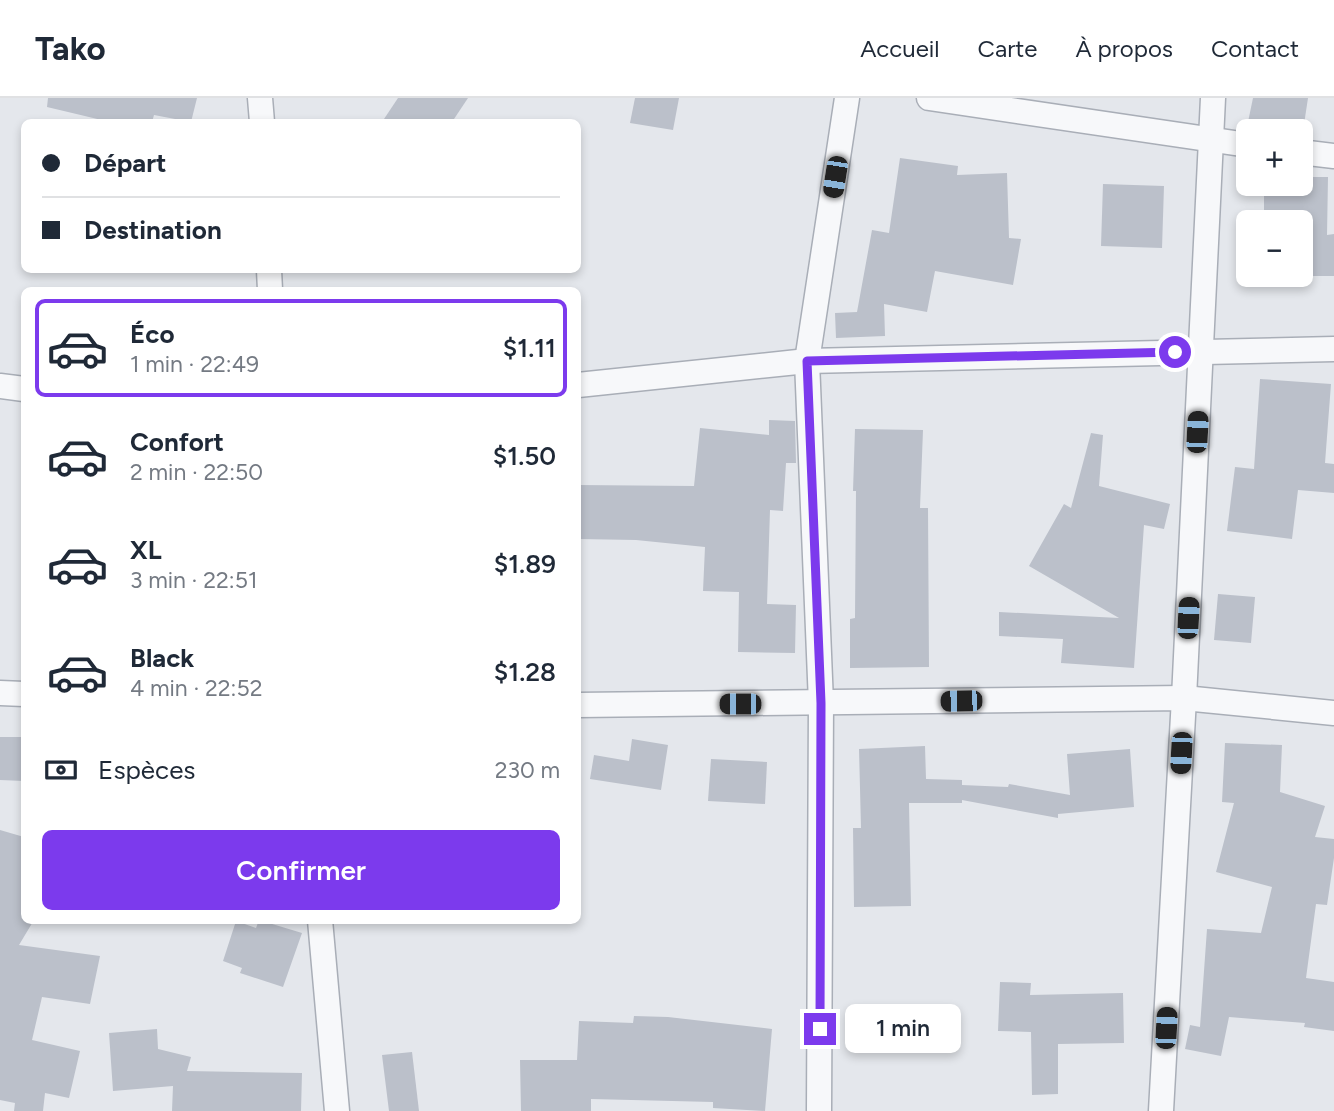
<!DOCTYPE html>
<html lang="fr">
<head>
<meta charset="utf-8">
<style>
  body { margin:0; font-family:Figtree,sans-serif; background:#f6f6f7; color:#1f2937; height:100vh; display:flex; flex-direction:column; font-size:26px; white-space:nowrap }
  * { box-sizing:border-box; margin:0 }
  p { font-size:23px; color:#747a83 }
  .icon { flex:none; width:38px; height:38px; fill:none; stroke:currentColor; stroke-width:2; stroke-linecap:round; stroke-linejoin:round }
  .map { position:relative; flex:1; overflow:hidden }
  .sheet { position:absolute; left:21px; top:189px; width:560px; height:637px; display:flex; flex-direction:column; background:#fff; border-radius:10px; box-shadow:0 4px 10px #0003 }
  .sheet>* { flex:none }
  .hud { position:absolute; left:21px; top:21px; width:560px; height:154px; border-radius:10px; box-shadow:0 4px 10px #0003; display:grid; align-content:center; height:154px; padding:0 21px; background:#fff }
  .controls { position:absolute; left:1236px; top:21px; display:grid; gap:14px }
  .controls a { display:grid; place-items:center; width:77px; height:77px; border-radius:10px; background:#fff; box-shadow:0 4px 10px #0003; font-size:35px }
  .end { position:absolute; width:32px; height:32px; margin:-16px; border:9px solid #7c3aed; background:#fff; box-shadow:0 0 0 4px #fff }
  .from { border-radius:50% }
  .bubble { position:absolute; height:49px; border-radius:10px; background:#fff; box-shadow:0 4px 10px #0003; font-size:23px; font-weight:600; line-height:49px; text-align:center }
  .car { position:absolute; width:21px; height:42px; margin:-21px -10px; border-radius:9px; box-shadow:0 0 5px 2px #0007; background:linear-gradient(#222 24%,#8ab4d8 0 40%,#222 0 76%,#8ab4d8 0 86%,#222 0) }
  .hud b { display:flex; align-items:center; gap:24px; height:66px; font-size:26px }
  .hud b+b { border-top:2px solid #e0e1e3 }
  .hud i { width:18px; height:18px; background:#1f2937 }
  ul { padding:12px 0 0; list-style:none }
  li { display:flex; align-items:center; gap:21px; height:98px; margin:0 14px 10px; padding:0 7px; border:4px solid transparent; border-radius:10px }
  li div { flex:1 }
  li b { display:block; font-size:26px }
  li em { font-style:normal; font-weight:600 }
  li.on { border-color:#7c3aed }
  li>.icon { width:63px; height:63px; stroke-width:1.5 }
  .pay { display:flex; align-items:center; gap:18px; height:77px; padding:0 21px; font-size:26px }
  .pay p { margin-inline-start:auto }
  .action { display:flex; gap:14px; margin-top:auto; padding:14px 21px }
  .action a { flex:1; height:80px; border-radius:10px; background:#7c3aed; color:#fff; font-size:28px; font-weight:600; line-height:80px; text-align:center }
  header { display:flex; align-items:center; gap:42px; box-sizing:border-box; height:98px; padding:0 35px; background:#fff; border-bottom:2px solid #e0e1e3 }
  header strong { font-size:33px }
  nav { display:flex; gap:38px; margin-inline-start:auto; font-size:24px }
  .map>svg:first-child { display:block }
  .building { fill:#bbc0ca }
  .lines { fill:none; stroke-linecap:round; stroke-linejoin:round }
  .minor-casing { stroke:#a9aeb7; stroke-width:27 }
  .minor { stroke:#f7f8fa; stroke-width:24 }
  .route { stroke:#7c3aed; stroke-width:9 }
</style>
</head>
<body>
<header>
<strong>Tako</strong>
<nav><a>Accueil</a><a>Carte</a><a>À propos</a><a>Contact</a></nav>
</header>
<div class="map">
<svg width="1334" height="1013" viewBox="0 0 1334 1013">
  <rect width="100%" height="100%" fill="#e4e7ec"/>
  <!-- building -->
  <g class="building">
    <polygon points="48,0 197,0 191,24 154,17 152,24 110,24 47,9"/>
    <polygon points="398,0 468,0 452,24 382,24"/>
    <polygon points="635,0 679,0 673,32 630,25"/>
    <polygon points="1253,0 1308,0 1303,33 1248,24"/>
    <polygon points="900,60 958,68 957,77 1007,75 1009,140 1021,141 1013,187 935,173 927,214 884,206 885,238 836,240 835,215 857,214 872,132 889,135"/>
    <polygon points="1300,79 1328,79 1327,137 1334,136 1334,178 1300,178 1300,124 1264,124 1264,86 1300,86"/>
    <polygon points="1103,86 1164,88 1162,150 1101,148"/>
    <polygon points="1260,281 1331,286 1325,365 1334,366 1334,395 1298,392 1292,441 1227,433 1235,369 1254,371"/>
    <polygon points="769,322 795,323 796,365 786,365 783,413 770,412 767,506 796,507 795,555 738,554 739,494 703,493 705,449 636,442 578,441 578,387 694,388 700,330 769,337"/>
    <polygon points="855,331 923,332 920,410 928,410 929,569 850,570 850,521 855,520 856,393 853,393"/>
    <polygon points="1091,335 1103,337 1099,388 1170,406 1164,431 1144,427 1134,570 1061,565 1063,541 999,538 999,514 1119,520 1029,468 1064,406 1071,410"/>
    <polygon points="1218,496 1255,499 1251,545 1214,542"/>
    <polygon points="0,639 24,639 24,683 0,682"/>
    <polygon points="632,641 668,647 661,692 590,681 594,657 629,663"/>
    <polygon points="1225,645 1282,647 1280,694 1325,708 1315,739 1334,741 1334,760 1327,807 1316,806 1306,880 1334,884 1334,933 1304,929 1305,925 1229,919 1221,958 1185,951 1190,927 1200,929 1207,831 1261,835 1272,789 1216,774 1234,705 1222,704"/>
    <polygon points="925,648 926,681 962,682 962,687 1008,689 1009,686 1070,697 1067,656 1130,651 1134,709 1058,716 1058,720 962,702 962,705 909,705 911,808 854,809 853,730 861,730 859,651"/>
    <polygon points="711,661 767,664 765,706 708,703"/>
    <polygon points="0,732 24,739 24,822 34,822 19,847 100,858 90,906 42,899 32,942 80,953 69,1000 45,995 43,1013 14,1013 15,1005 0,1002"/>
    <polygon points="259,822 302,835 283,889 240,875 242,870 223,863 236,823 256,830"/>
    <polygon points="1000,884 1031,885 1030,897 1123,895 1124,945 1058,946 1058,996 1032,997 1031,934 998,933"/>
    <polygon points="634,918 668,919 772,931 765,1013 713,1010 713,1004 591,1001 591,1013 521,1013 520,962 577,962 579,923 633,925"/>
    <polygon points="157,931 158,951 191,959 187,973 302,975 301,1013 172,1013 173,988 113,993 109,935"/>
    <polygon points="412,954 419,1013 389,1013 382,957"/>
  </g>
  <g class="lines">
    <defs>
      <g id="minor">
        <polyline points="260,0 262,24"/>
        <polyline points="929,0 1248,47"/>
        <polyline points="1300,54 1334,58"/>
        <polyline points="269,172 270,192"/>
        <polyline points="578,287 807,263 1334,251"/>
        <polyline points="0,288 24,291"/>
        <polyline points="0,595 24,596"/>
        <polyline points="578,607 1184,600 1334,615"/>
        <polyline points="320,822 337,1013"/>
        <polyline points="819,1013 821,605 807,263 847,0"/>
        <polyline points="1161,1013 1184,600 1213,0"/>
      </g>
    </defs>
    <!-- minor casing -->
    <use href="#minor" class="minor-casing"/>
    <!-- minor -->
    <use href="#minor" class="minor"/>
  </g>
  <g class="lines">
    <!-- route -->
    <polyline class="route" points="820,931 821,605 807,263 1175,254"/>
  </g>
</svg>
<div class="controls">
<a>+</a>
<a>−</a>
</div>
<i class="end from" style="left:1175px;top:254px"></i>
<i class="end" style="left:820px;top:931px"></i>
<div class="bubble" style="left:845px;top:906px;width:116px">1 min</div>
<i class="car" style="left:835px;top:79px;rotate:189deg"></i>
<i class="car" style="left:1197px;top:334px;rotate:3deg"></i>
<i class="car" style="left:1188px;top:520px;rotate:3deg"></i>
<i class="car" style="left:961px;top:603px;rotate:269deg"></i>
<i class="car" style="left:740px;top:606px;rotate:270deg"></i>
<i class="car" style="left:1181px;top:655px;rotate:183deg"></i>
<i class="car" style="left:1166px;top:930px;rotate:3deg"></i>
<div class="hud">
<b><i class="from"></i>Départ</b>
<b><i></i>Destination</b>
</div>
<section class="sheet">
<ul>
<li class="on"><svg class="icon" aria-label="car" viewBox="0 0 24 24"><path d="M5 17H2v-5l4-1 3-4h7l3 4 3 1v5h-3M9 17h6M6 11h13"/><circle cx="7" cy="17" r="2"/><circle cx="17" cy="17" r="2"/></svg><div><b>Éco</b><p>1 min · 22:49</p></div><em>$1.11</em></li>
<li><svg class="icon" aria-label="car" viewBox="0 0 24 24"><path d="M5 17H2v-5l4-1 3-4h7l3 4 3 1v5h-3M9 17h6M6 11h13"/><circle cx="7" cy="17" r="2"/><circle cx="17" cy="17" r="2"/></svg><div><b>Confort</b><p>2 min · 22:50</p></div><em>$1.50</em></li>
<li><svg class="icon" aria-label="car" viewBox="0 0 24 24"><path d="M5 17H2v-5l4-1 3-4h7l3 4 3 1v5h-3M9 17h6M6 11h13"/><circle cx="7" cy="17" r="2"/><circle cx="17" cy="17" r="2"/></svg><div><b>XL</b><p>3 min · 22:51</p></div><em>$1.89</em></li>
<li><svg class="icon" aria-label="car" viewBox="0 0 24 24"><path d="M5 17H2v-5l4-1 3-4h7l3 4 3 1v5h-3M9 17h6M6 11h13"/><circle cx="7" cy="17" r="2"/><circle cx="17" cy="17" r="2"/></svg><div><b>Black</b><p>4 min · 22:52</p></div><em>$1.28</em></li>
</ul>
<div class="pay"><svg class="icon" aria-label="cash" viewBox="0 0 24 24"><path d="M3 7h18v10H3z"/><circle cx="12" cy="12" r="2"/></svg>Espèces<p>230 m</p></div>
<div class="action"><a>Confirmer</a></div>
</section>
</div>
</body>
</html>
